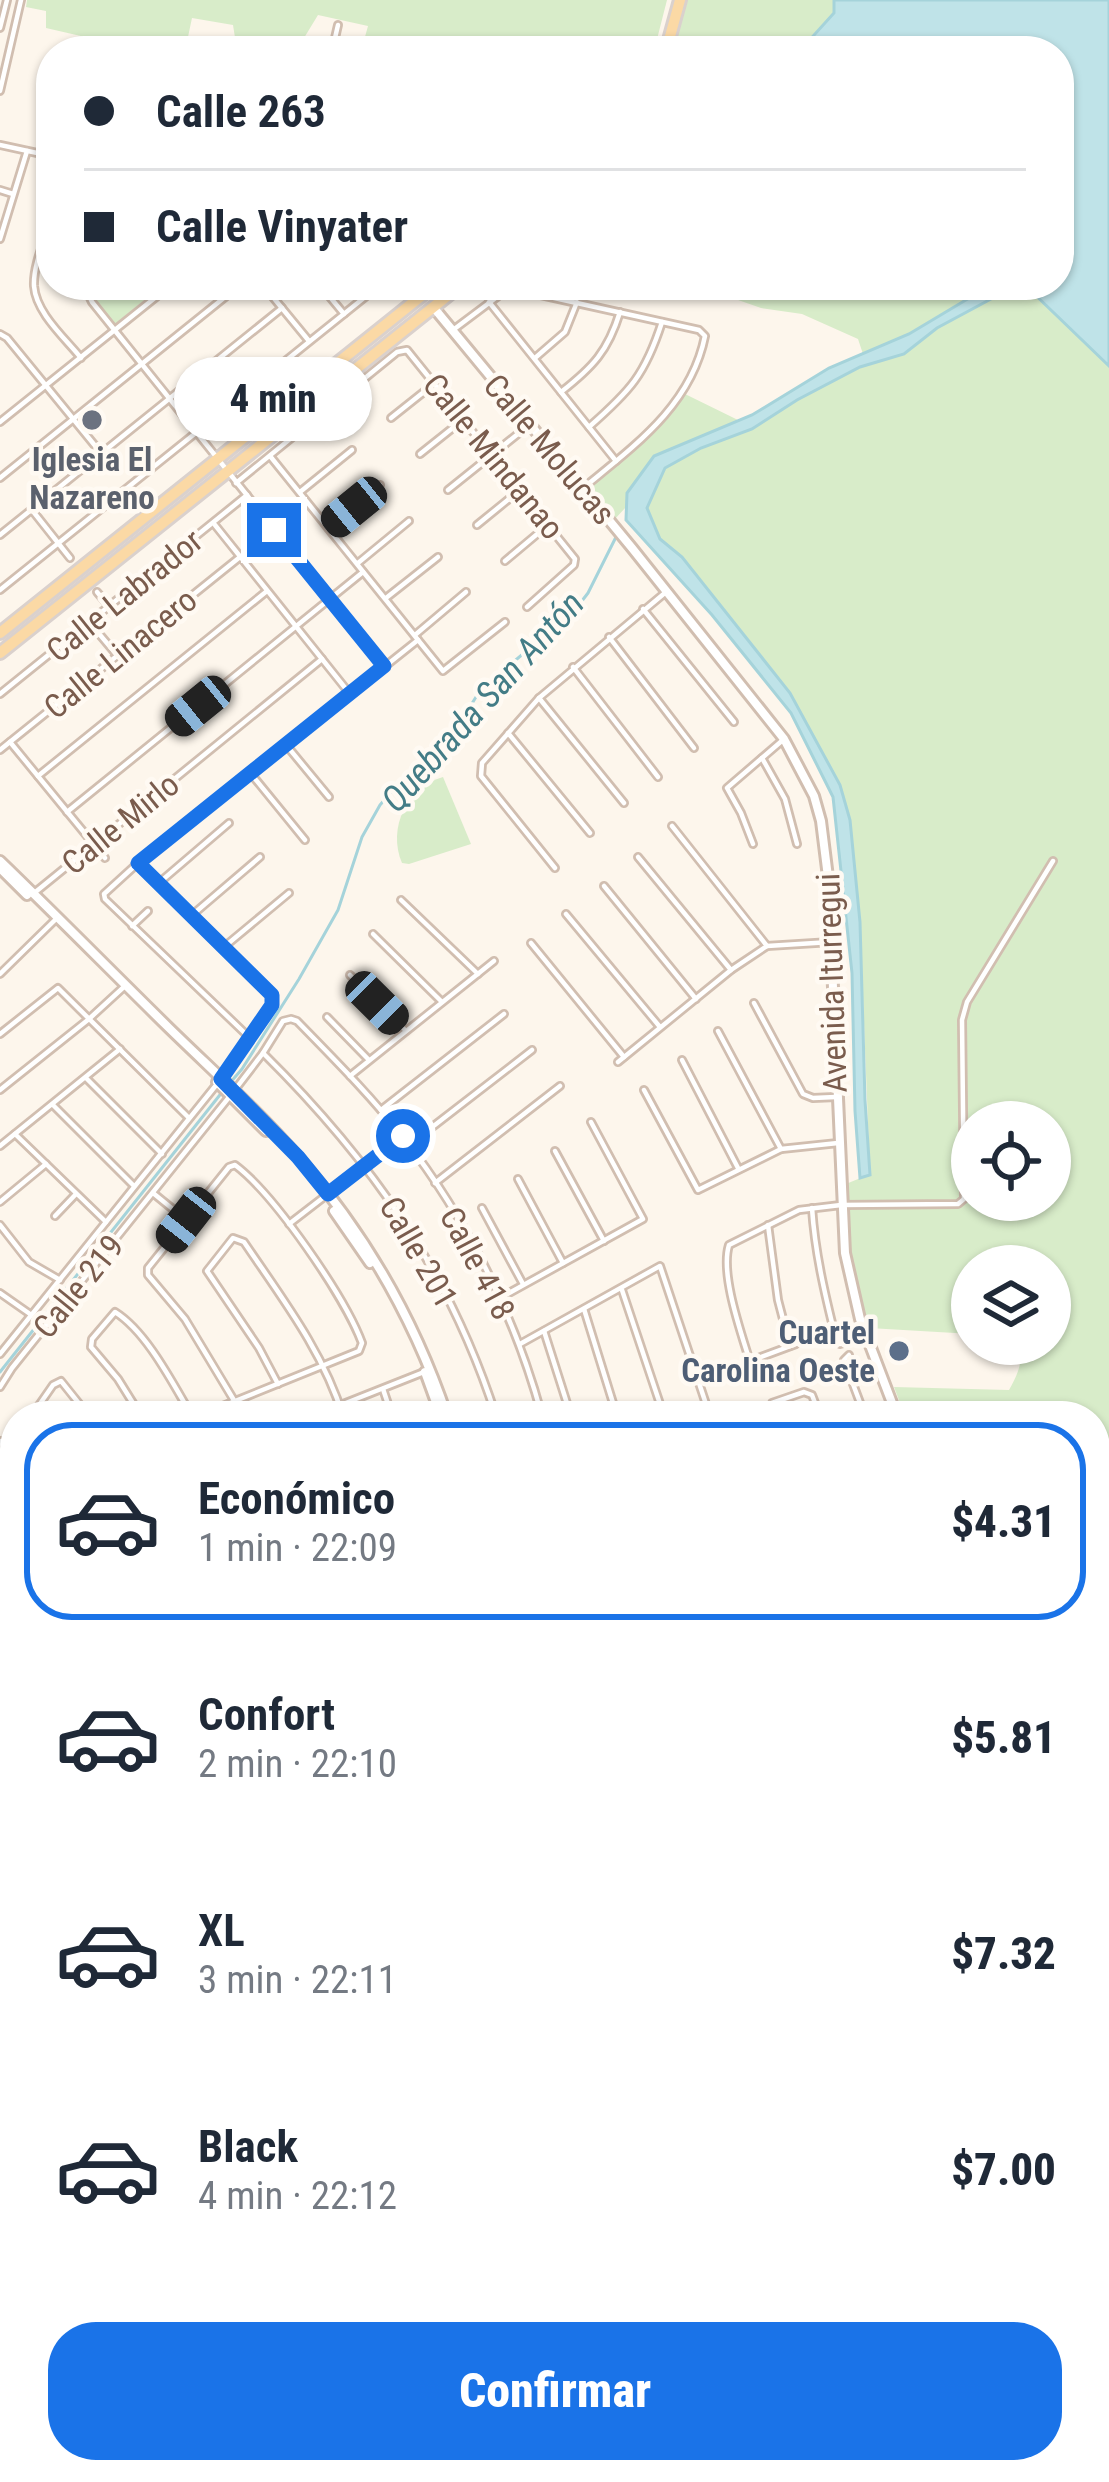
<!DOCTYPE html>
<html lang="es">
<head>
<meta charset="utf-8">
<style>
  body { margin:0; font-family:"Roboto Condensed",sans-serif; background:#f6f6f7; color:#1f2937; height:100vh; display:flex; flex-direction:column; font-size:45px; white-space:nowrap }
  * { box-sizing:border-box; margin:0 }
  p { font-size:39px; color:#747a83 }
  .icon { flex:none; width:66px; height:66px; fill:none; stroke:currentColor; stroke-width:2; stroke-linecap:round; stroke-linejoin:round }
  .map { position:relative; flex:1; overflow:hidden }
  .sheet { position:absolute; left:0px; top:1401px; width:1110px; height:1083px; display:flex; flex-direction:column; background:#fff; border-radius:48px 48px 0 0; box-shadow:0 3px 9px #0004 }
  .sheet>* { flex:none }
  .guide { position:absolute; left:36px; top:36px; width:1038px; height:264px; border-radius:48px; box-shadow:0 3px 9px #0004; display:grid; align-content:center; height:264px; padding:0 48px; background:#fff }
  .buttons { position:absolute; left:951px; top:1101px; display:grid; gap:24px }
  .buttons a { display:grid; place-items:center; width:120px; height:120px; border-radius:50%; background:#fff; box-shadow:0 3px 9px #0004; font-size:60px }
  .end { position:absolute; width:54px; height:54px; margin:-27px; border:15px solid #1a73e8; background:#fff; box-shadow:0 0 0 6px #fff }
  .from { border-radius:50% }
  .bubble { position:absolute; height:84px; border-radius:42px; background:#fff; box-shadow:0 3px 9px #0004; font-size:39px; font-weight:800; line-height:84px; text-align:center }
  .car { position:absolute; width:36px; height:72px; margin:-36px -18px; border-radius:15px; box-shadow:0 0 9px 3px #0007; background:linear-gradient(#222 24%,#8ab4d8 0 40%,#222 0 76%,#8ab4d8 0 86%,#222 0) }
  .guide b { display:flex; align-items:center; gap:42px; height:114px; font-size:45px }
  .guide b+b { border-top:3px solid #e0e1e3 }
  .guide i { width:30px; height:30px; background:#1f2937 }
  ul { padding:21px 0 0; list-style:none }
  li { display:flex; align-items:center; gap:36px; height:198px; margin:0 24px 18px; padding:0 24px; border:6px solid transparent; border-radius:48px }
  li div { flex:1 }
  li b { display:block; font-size:45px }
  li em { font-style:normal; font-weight:800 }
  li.active { border-color:#1a73e8 }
  li>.icon { width:108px; height:108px; stroke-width:1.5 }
  .action { display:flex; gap:24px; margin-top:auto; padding:24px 48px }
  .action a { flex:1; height:138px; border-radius:48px; background:#1a73e8; color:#fff; font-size:48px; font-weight:800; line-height:138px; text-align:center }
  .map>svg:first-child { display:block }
  .green { fill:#d8ecc9; fill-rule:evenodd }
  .water { fill:#bfe3e8; stroke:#a5d3da; stroke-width:3 }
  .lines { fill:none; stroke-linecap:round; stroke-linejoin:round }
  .stream { stroke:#a5d3da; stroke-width:3 }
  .minor-casing { stroke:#d1beb0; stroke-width:10 }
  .tertiary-casing { stroke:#d1beb0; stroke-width:14 }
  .primary-casing { stroke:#dad1cd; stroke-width:16 }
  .motorway-casing { stroke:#dad1cd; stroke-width:20 }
  .minor { stroke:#fff; stroke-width:4.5 }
  .tertiary { stroke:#fff; stroke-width:8 }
  .primary { stroke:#fbd9a5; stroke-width:10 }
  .motorway { stroke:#f7b7a3; stroke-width:14 }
  .route { stroke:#1a73e8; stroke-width:15 }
  .worship-dot { fill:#6b7280; stroke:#fffaf3; stroke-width:4.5 }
  .service-dot { fill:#5c6f8a; stroke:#fffaf3; stroke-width:4.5 }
  .labels { text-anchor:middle; stroke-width:9; stroke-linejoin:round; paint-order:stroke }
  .street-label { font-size:33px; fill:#7a5c4d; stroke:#fffaf3 }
  .worship-label { font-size:33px; font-weight:bold; fill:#5b616d; stroke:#fffaf3 }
  .service-label { font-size:33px; font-weight:bold; fill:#4e5e75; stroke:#fffaf3; text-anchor:end }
  .water-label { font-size:36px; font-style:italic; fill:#437c86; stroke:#fffaf3 }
</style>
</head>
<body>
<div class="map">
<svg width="1109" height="2482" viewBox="0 0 1109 2482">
  <rect width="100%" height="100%" fill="#fdf6ec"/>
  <!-- green -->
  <g class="green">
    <polygon points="27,0 667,0 654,51 371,51 371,46 363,44 368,26 318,15 304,38 285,41 280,51 237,50 233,25 192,18 185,51 146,51 46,28 46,11 26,7"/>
    <polygon points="683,0 834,0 834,13 805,45 807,51 670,51"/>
    <polygon points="89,285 163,285 115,324 96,301"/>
    <polygon points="670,285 991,285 909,334 863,354 858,339 802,314 761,308 718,293"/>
    <path d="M1017,285H1025L1109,366V1940L1095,1941V1416H905L894,1387L1009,1390C1017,1376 1025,1359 1018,1344H1050V1266H972V1334L869,1328C856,1280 845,1234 846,1184L870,1174L860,922L850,820L840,785L790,693L682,557L660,539L647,508L665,468L701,448L752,429L797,400L860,367L904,354L937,328ZM972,1122H1050V1200H972Z"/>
    <polygon points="685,394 738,420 654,456 627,493 626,507 613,521 589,487 656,431"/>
    <path d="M443,777L471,844L409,864L402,863C387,828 407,787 443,777Z"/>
  </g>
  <!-- water -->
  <g class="water">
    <polygon points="834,0 1109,0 1109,366 1025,285 1059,285 1059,51 807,51 805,45 834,13"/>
    <polygon points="991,285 1017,285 937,328 904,354 860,367 797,400 752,429 701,448 665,468 647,508 660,539 682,557 790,693 840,785 850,820 860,922 865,1100 870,1175 860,1178 855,1111 852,973 833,797 791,713 712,615 626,520 627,493 654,456 752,415 829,368 909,334"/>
  </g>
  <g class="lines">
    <!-- stream -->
    <g class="stream">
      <polyline points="229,1084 242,1069 299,979 338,910 362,837 380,805 407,774 453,734 476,697 499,674 575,610 588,593 616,537"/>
      <polyline points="0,1372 223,1091"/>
      <polyline points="1095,1951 1109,1950"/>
    </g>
    <defs>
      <g id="minor">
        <polyline points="0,28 7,0"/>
        <polyline points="334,44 361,51"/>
        <polyline points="332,51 338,25"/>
        <polyline points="0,91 21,0"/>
        <polyline points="0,145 51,156"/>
        <polyline points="0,190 13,194"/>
        <path d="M51,220C45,240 33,265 34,286C36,313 65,338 81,358"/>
        <polyline points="0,239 27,151"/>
        <polyline points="84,285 92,302 384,666"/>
        <polyline points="263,285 309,341"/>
        <polyline points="320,285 344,314"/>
        <polyline points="489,302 616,461"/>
        <path d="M453,330L509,288L699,330L705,336C691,406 634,446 582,489"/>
        <polyline points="0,334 7,338 101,453"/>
        <polyline points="535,358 565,332 577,302"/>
        <path d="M561,392C593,367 608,351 620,312"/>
        <polyline points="391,418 435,383"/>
        <polyline points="0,422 171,285"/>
        <path d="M589,427C630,391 645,375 662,322"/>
        <polyline points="420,454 464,419"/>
        <polyline points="270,456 443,671 505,622"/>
        <polyline points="0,478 240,285"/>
        <polyline points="236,483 397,352 407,350 575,559 574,565 527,607"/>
        <polyline points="448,490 529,425"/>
        <polyline points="300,492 352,450"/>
        <polyline points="32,510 70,558"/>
        <polyline points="215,525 350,694"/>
        <polyline points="477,525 520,490"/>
        <polyline points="329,527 380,485"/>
        <polyline points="0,535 282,308"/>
        <polyline points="505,561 548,525"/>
        <polyline points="358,563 409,521"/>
        <polyline points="0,590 380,285"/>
        <polyline points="97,592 109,606"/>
        <polyline points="386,598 438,557"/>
        <polyline points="643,609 734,722"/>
        <polyline points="90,623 117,655"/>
        <polyline points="415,635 466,592"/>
        <polyline points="609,637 694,748"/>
        <polyline points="573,667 658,777"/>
        <polyline points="0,694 247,495"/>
        <polyline points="539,698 624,803"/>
        <polyline points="508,733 590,833"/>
        <polyline points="10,742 105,858"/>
        <polyline points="287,746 329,797"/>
        <polyline points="0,750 240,557"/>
        <polyline points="762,758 785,799 797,844"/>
        <polyline points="252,775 305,840"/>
        <polyline points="38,776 267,591"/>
        <polyline points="67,812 363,572"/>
        <polyline points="672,826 767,946"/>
        <polyline points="753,844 741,813 727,788 784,739"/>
        <polyline points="638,857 731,970"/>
        <polyline points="555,868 481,776 482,763 539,698 666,592"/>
        <polyline points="160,882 229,823"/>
        <polyline points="604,886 696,999"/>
        <polyline points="33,894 322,659"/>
        <polyline points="401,900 478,974"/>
        <polyline points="566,914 660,1027"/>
        <polyline points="191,916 260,857"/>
        <polyline points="132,926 148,911"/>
        <polyline points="373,934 442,1002"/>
        <polyline points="531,943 624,1057"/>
        <polyline points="224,947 289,893"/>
        <polyline points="0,974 57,918"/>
        <polyline points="350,975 405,1030"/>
        <polyline points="754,1003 803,1094 813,1098 836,1097"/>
        <polyline points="327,1017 368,1059"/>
        <polyline points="718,1031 781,1149"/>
        <polyline points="0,1034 58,988 189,1118"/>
        <polyline points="251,1039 105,899 104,894 138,863 418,640"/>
        <path d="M263,1053C371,1160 449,1270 496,1416"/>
        <polyline points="682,1060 738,1168"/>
        <polyline points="618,1062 731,970 767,946 831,942"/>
        <polyline points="350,1076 494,961"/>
        <polyline points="86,1078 162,1154"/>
        <polyline points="0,1090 89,1019 126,985"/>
        <polyline points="644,1090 698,1190 781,1149 838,1143"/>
        <polyline points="53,1105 134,1186"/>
        <polyline points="381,1110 504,1014"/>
        <polyline points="15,1134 106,1222"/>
        <polyline points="409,1145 532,1050"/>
        <polyline points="0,1146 120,1049"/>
        <polyline points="555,1151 604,1241"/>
        <polyline points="518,1179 563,1263"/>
        <polyline points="435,1183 560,1086"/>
        <polyline points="153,1193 185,1219"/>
        <polyline points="0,1202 46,1164"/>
        <polyline points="482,1208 523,1284"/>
        <path d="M812,1208C815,1253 825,1295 836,1339L840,1344L844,1343"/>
        <polyline points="55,1216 76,1194"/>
        <polyline points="289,1224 403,1136"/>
        <polyline points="0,1225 29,1262 60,1280"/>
        <polyline points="768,1225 778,1300 790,1346"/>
        <polyline points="622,1290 664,1416"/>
        <polyline points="0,1293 30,1314"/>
        <polyline points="500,1298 643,1219 591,1122"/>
        <polyline points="584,1309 617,1416"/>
        <polyline points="544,1331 571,1416"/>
        <polyline points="520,1344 660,1266 708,1410"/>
        <polyline points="0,1354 221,1079 251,1039 273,1000 272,995 138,863"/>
        <polyline points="849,1355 844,1360 865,1416"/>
        <path d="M750,1362C741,1332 720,1274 729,1245L799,1210L841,1205L958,1204L964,1199L962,1020L967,1002L1053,861"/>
        <polyline points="745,1363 796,1344"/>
        <path d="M278,1384L259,1348L207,1271L233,1238L244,1242C281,1297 323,1351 343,1416"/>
        <path d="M0,1387L12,1368L234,1091L263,1053L283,1021L291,1019L297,1021C334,1059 371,1096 403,1137C467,1219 515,1316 542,1416"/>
        <polyline points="383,1389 392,1416"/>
        <polyline points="35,1416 35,1411 53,1385 61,1381 89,1416"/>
        <path d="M141,1416L118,1379L91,1347L92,1339L115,1312C147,1332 173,1384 192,1416"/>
        <path d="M198,1416L359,1351L362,1343C345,1297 274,1194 235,1165L229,1167L148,1268V1275L185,1319L235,1402"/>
        <polyline points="313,1416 424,1372"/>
        <polyline points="517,1416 540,1409"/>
        <polyline points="678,1416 714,1408"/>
        <polyline points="773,1416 770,1408 772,1403 804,1392 812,1395 820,1416"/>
        <polyline points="0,1441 15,1464"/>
        <polyline points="7,1541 15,1563"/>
        <polyline points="0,1543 15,1538"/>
        <polyline points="0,1685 15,1685"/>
        <polyline points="0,1777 15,1777"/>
        <polyline points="0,1908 15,1907"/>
        <polyline points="0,1954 15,1952"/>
        <polyline points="1095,2068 1109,2068"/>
        <polyline points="0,2095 15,2090"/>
        <polyline points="0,2140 15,2134"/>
        <polyline points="0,2180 15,2179"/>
        <polyline points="1095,2458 1109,2458"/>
        <polyline points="1098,2458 1098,2357 1105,2204"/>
        <polyline points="263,2469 267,2482"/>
        <polyline points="342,2469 347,2482"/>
        <polyline points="574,2469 576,2482"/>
        <polyline points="965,2469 965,2482"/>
        <polyline points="1011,2469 1011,2482"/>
        <polyline points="1054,2469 1054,2482"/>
        <polyline points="376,2470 376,2469"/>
        <polyline points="652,2482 658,2469"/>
        <polyline points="763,2482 779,2469"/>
        <polyline points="920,2482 920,2469"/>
      </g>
      <g id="tertiary">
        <polyline points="434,308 632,548 784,739 814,796 821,821 828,877 845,1253 860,1319 897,1416"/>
        <path d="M0,861C57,916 112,972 169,1028C212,1070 258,1111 298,1157C364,1232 415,1321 447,1416"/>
        <polyline points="0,868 27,895"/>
        <polyline points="217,1082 266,1131"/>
        <polyline points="334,1211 370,1263"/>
        <polyline points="425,1372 441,1416"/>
        <polyline points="0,1732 15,1732"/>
        <polyline points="1095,2166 1109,2166"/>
        <polyline points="1095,2203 1109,2204"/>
        <polyline points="482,2469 484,2482"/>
        <polyline points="488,2469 490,2482"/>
        <polyline points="0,2475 118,2482"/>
        <polyline points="203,2482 245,2469"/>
      </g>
      <g id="primary">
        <polyline points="666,51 680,0"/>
        <polyline points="0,633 435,285"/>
        <polyline points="0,653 461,285"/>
      </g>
      <g id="motorway">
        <polyline points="1095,2178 1109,2179"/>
        <polyline points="1095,2191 1109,2192"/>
        <polyline points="0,2251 15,2250"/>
        <polyline points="0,2266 15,2265"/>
      </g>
    </defs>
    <!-- minor casing -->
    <use href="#minor" class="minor-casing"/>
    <!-- tertiary casing -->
    <use href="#tertiary" class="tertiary-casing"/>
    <!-- primary casing -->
    <use href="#primary" class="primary-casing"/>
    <!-- motorway casing -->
    <use href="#motorway" class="motorway-casing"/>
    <!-- minor -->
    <use href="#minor" class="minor"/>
    <!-- tertiary -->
    <use href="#tertiary" class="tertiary"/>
    <!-- primary -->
    <use href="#primary" class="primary"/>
    <!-- motorway -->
    <use href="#motorway" class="motorway"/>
  </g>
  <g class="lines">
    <!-- route -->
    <polyline class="route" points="274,530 384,666 138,863 272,995 272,1005 221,1079 298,1157 328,1194 403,1136"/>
  </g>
  <!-- markers -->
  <circle class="worship-dot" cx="92" cy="420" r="12"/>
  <circle class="service-dot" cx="899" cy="1351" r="12"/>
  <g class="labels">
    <!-- street labels -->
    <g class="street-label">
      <text transform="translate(550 449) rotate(50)" y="12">Calle Molucas</text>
      <text transform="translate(494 456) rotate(51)" y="12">Calle Mindanao</text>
      <text transform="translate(124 595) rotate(-39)" y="12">Calle Labrador</text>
      <text transform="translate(120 653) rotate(-39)" y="12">Calle Linacero</text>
      <text transform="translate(120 823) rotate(-39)" y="12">Calle Mirlo</text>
      <text transform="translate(831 983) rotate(-92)" y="12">Avenida Iturregui</text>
      <text transform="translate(419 1252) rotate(60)" y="12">Calle 201</text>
      <text transform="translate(478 1263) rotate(62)" y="12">Calle 418</text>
      <text transform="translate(78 1286) rotate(-51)" y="12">Calle 219</text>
    </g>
    <!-- worship labels -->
    <g class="worship-label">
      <text x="92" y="471">Iglesia El<tspan x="92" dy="38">Nazareno</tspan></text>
    </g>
    <!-- service labels -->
    <g class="service-label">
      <text x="875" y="1344">Cuartel<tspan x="875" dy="38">Carolina Oeste</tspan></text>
    </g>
    <!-- water labels -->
    <g class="water-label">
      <text transform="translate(482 701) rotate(-48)" y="13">Quebrada San Antón</text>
    </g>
  </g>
</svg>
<div class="buttons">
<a><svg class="icon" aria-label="locate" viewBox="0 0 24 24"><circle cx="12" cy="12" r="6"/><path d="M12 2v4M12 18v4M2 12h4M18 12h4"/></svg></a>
<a><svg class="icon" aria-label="layers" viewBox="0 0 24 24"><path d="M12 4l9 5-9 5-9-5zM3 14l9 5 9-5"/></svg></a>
</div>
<i class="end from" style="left:403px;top:1136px"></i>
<i class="end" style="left:274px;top:530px"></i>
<div class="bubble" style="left:174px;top:357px;width:198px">4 min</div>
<i class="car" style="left:354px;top:507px;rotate:231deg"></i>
<i class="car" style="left:198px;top:706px;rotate:231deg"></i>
<i class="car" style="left:377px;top:1003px;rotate:135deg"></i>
<i class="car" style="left:186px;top:1220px;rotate:218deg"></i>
<div class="guide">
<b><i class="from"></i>Calle 263</b>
<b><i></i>Calle Vinyater</b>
</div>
<section class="sheet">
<ul>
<li class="active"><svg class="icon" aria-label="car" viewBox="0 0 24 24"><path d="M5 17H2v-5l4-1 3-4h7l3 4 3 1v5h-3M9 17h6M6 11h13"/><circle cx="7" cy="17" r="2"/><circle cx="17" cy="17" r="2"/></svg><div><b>Económico</b><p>1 min · 22:09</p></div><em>$4.31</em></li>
<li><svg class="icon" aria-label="car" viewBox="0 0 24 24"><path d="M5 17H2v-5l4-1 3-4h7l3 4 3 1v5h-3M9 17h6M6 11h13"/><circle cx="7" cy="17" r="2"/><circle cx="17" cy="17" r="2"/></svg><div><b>Confort</b><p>2 min · 22:10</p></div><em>$5.81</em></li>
<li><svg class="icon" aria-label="car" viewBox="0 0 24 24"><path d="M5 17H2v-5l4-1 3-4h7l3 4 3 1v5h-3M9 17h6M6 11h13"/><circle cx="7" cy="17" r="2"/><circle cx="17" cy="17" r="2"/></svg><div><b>XL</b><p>3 min · 22:11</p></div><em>$7.32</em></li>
<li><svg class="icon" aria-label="car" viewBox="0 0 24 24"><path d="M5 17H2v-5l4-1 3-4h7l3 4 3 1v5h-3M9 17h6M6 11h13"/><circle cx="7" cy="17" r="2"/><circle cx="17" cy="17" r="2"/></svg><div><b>Black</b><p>4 min · 22:12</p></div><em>$7.00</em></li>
</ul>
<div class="action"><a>Confirmar</a></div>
</section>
</div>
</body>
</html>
